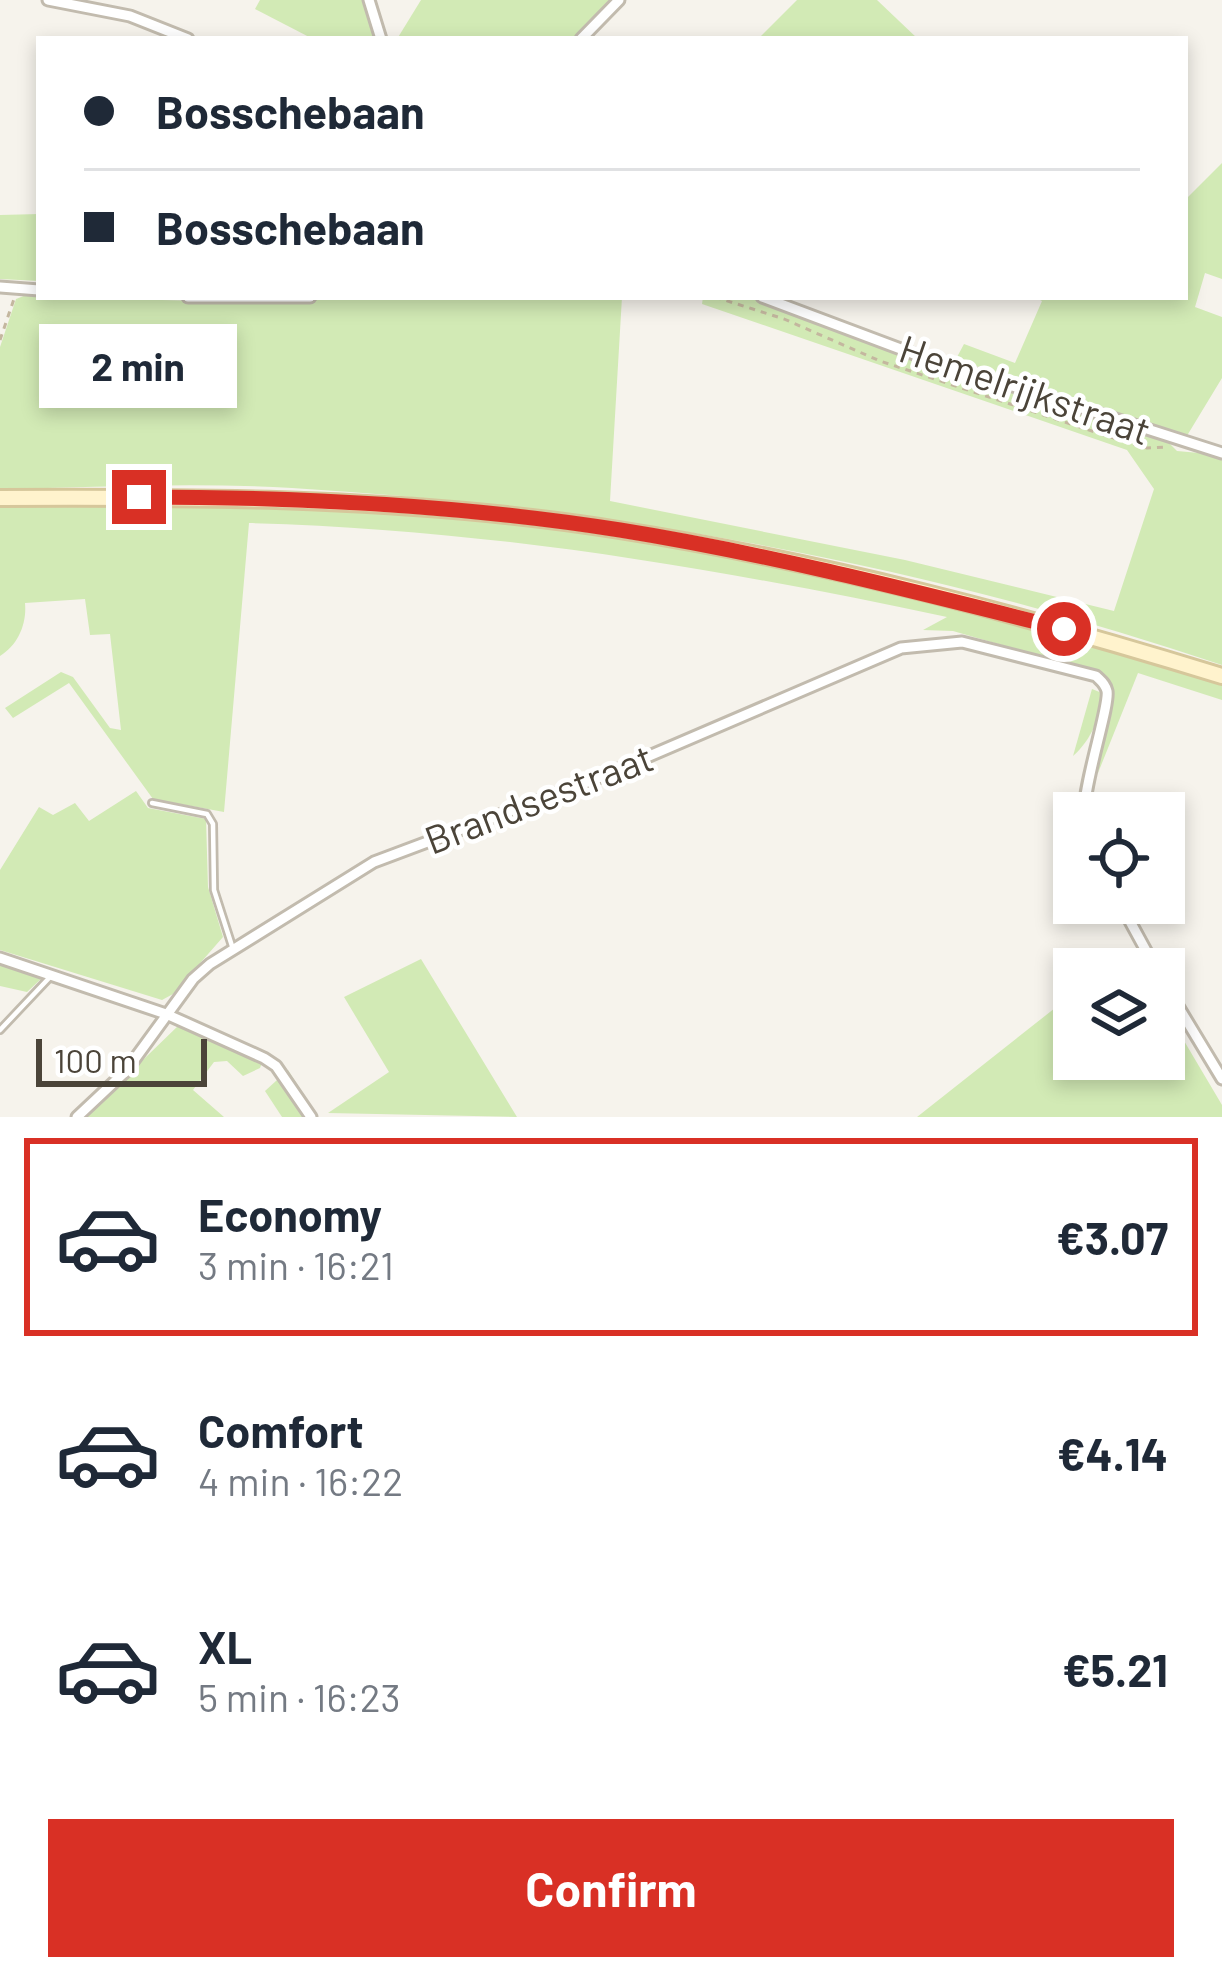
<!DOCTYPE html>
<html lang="en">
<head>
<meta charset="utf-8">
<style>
  body { margin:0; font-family:Barlow,sans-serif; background:#f2f2f3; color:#1f2937; height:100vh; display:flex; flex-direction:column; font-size:45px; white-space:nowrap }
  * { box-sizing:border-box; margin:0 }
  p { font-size:39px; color:#747a83 }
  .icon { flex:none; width:66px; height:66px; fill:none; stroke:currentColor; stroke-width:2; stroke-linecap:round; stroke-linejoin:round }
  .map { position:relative; height:1117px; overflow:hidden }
  .drawer { display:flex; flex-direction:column; background:#fff; flex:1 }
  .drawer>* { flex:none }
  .top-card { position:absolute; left:36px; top:36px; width:1152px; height:264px; border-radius:0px; box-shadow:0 6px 18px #0003; display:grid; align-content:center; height:264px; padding:0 48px; background:#fff }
  .fabs { position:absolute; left:1053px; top:792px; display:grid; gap:24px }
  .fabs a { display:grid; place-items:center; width:132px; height:132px; border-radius:0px; background:#fff; box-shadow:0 6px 18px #0003; font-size:60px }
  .scale { position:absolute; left:36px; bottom:30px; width:171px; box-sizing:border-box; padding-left:12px; border:6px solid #4b4439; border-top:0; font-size:33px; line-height:42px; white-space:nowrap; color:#4b4439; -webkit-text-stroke:9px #fff; paint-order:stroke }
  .end { position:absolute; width:54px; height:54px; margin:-27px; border:15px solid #d93025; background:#fff; box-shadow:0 0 0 6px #fff }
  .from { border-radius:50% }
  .bubble { position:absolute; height:84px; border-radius:0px; background:#fff; box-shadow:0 6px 18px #0003; font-size:39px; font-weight:700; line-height:84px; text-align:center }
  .top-card b { display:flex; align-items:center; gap:42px; height:114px; font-size:45px }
  .top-card b+b { border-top:3px solid #e0e1e3 }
  .top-card i { width:30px; height:30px; background:#1f2937 }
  ul { padding:21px 0 0; list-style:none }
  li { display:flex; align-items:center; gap:36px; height:198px; margin:0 24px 18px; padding:0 24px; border:6px solid transparent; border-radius:0px }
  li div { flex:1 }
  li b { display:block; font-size:45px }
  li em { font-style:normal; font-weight:700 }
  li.on { border-color:#d93025 }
  li>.icon { width:108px; height:108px; stroke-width:1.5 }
  .primary-button { display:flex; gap:24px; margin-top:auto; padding:24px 48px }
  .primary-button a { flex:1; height:138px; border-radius:0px; background:#d93025; color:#fff; font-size:48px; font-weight:700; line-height:138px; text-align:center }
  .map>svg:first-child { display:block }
  .green { fill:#d2eab5 }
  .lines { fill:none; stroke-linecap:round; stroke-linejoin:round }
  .service-casing { stroke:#c2bbae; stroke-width:10 }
  .minor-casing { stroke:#c2bbae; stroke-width:15 }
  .secondary-casing { stroke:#d6c79b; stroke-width:20 }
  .path { stroke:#c4b79f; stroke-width:3; stroke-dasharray:6 6; stroke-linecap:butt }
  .service { stroke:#fff; stroke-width:4.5 }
  .minor { stroke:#fff; stroke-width:9 }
  .secondary { stroke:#fff3cd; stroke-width:14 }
  .route { stroke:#d93025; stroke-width:15 }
  .labels { text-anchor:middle; stroke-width:9; stroke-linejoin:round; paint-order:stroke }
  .street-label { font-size:39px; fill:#4b4439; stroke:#fff }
</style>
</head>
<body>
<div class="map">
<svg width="1222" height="1117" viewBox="0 0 1222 1117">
  <rect width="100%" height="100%" fill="#f6f3ec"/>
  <!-- green -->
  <g class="green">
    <polygon points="260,0 365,0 377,39 313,39 255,9"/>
    <polygon points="421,0 609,0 573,39 397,39"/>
    <polygon points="797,0 877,0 918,39 758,39"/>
    <polygon points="1222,163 1222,279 1205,273 1195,307 1222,317 1222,378 1185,439 956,359 964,344 1015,363 1042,301 1034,297 1185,297 1185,200"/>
    <polygon points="39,214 39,281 0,279 0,215"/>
    <path d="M34,292L39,297L244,302L308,297H622L610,501L905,560L1114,611L1154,489L1127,450L702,304L703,297H755L1169,443L1177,451L1222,455V665C921,563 609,507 292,488C195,482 97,487 0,489V347L16,299Z"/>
    <path d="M121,500C273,505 425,508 575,528C796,557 1008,621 1222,679V700L1138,673L1098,773C1100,744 1121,690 1098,673L953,631L923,630L947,617C715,568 487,529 249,523L224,812L153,799L69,683L13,718L5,708L61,672L73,677L110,728L121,730L110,634L90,635L85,599L25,603C27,624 18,645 0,656V503Z"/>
    <path d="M1092,689L1102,693C1101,717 1091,740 1073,756Z"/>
    <polygon points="136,791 148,808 206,819 208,887 223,937 173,994 162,1000 0,950 0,870 39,807 53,815 75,803 89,821"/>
    <polygon points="421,959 517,1117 328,1113 389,1072 344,997"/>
    <polygon points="0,962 42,975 41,979 27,992 0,986"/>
    <polygon points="1074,993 1074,1059 1164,1059 1164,1007 1222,1105 1222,1117 917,1117"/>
    <polygon points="179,1025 265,1055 260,1068 243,1076 227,1061 214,1062 193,1090 224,1117 84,1117"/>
    <polygon points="288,1070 318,1117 282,1117 265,1091"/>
  </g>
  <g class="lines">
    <defs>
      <g id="service">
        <polyline points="152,803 207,814 213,824 214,890 232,946"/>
        <polyline points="0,1030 50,977"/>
      </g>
      <g id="minor">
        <polyline points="48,0 130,16 188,39"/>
        <polyline points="369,0 381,39"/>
        <polyline points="581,39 619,0"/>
        <polyline points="0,287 39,290"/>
        <polyline points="188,297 310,297"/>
        <polyline points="762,297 922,357 1222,453"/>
        <polyline points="1120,903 1156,969"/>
        <polyline points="0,958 166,1014 264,1058 276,1066 311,1117"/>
        <polyline points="1164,983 1222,1079"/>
        <path d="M77,1117L126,1071L193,979L210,964L374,862L598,778L901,648L962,642L1096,676C1101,681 1105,683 1107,691C1110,705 1084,782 1084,813"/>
      </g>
      <path id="secondary" d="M0,498C206,497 415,497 619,530C823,562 1024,615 1222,676"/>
    </defs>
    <!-- service casing -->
    <use href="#service" class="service-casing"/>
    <!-- minor casing -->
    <use href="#minor" class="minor-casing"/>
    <!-- secondary casing -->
    <use href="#secondary" class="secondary-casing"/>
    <!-- path -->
    <g class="path">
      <polyline points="715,297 784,319 880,361 1107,436 1147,448 1167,447"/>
      <polyline points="0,340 15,296"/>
    </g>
    <!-- service -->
    <use href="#service" class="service"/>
    <!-- minor -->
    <use href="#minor" class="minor"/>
    <!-- secondary -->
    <use href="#secondary" class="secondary"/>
  </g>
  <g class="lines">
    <!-- route -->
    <path class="route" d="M139,497C299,497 462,505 620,530C770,554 917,592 1064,629"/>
  </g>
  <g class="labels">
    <!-- street labels -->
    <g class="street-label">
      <text transform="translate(1025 390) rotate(19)" y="14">Hemelrijkstraat</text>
      <text transform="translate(539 799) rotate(-21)" y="14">Brandsestraat</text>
    </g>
  </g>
</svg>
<div class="fabs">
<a><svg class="icon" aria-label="locate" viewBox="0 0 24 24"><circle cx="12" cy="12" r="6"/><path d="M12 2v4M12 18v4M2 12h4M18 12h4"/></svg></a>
<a><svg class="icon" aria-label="layers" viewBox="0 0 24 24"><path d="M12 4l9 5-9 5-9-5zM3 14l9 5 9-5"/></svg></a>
</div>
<div class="scale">100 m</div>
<i class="end from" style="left:1064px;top:629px"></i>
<i class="end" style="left:139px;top:497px"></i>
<div class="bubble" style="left:39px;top:324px;width:198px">2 min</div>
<div class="top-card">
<b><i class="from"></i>Bosschebaan</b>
<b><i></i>Bosschebaan</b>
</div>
</div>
<section class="drawer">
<ul>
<li class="on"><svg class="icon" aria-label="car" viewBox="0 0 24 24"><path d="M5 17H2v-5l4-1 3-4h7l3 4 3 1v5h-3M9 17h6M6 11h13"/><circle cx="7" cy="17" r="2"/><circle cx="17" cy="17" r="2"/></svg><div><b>Economy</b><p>3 min · 16:21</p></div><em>€3.07</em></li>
<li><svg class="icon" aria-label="car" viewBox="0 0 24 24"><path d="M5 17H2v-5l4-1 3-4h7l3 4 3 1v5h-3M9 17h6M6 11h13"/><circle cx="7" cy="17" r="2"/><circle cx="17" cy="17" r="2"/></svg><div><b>Comfort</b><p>4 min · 16:22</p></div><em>€4.14</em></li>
<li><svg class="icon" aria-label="car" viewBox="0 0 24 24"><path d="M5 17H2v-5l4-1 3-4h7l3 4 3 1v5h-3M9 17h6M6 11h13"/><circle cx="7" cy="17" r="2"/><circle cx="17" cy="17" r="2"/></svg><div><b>XL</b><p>5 min · 16:23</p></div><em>€5.21</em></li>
</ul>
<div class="primary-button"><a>Confirm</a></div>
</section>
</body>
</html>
